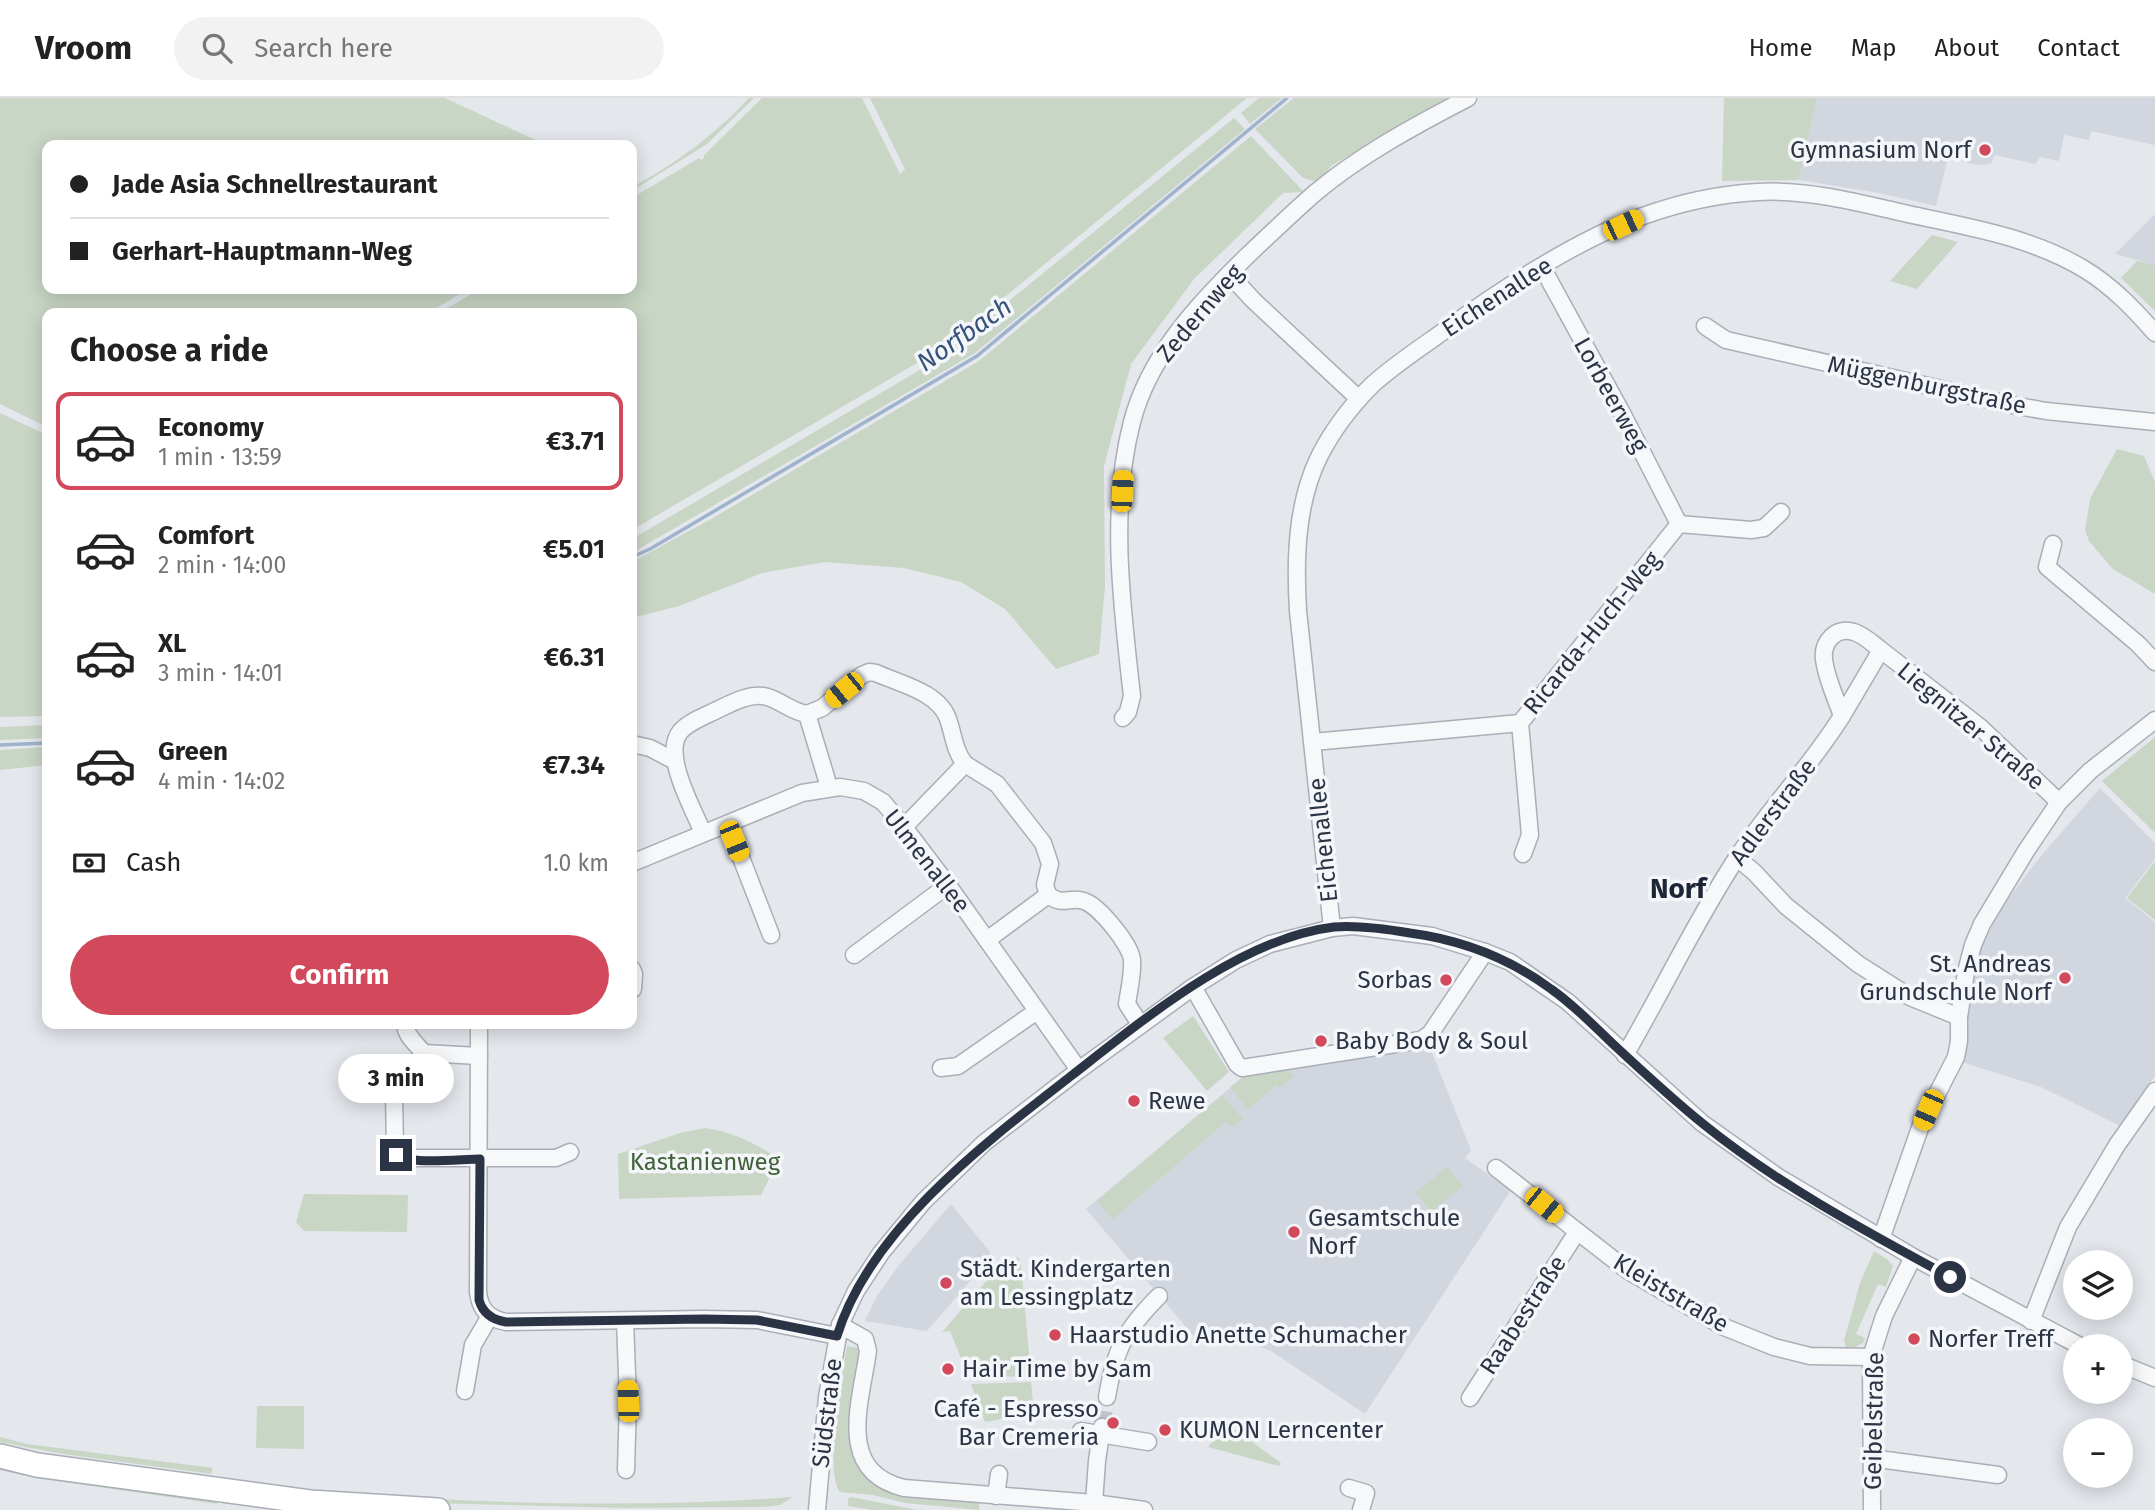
<!DOCTYPE html>
<html lang="en">
<head>
<meta charset="utf-8">
<style>
  body { margin:0; font-family:"Fira Sans",sans-serif; background:#f2f2f2; color:#222; height:100vh; display:flex; flex-direction:column; font-size:26px; white-space:nowrap }
  * { box-sizing:border-box; margin:0 }
  p { font-size:23px; color:#767676 }
  .icon { flex:none; width:38px; height:38px; fill:none; stroke:currentColor; stroke-width:2; stroke-linecap:round; stroke-linejoin:round }
  .map { position:relative; flex:1; overflow:hidden }
  .side { position:absolute; left:42px; top:210px; width:595px; height:721px; display:flex; flex-direction:column; background:#fff; border-radius:14px; box-shadow:0 4px 18px #0003 }
  .side>* { flex:none }
  .top-card { position:absolute; left:42px; top:42px; width:595px; height:154px; border-radius:14px; box-shadow:0 4px 18px #0003; display:grid; align-content:center; height:154px; padding:0 28px; background:#fff }
  .tools { position:absolute; left:2063px; top:1152px; display:grid; gap:14px }
  .tools a { display:grid; place-items:center; width:70px; height:70px; border-radius:50%; background:#fff; box-shadow:0 4px 18px #0003; font-size:35px }
  .end { position:absolute; width:32px; height:32px; margin:-16px; border:9px solid #2b3445; background:#fff; box-shadow:0 0 0 4px #fff }
  .from { border-radius:50% }
  .bubble { position:absolute; height:49px; border-radius:24px; background:#fff; box-shadow:0 4px 18px #0003; font-size:23px; font-weight:700; line-height:49px; text-align:center }
  .car { position:absolute; width:21px; height:42px; margin:-21px -10px; border-radius:9px; box-shadow:0 0 5px 2px #0007; background:linear-gradient(#f5c518 24%,#345 0 40%,#f5c518 0 76%,#345 0 86%,#f5c518 0) }
  .top-card b { display:flex; align-items:center; gap:24px; height:66px; font-size:26px }
  .top-card b+b { border-top:2px solid #e0e0e0 }
  .top-card i { width:18px; height:18px; background:#222 }
  ul { padding:0; list-style:none }
  li { display:flex; align-items:center; gap:21px; height:98px; margin:0 14px 10px; padding:0 14px; border:4px solid transparent; border-radius:14px }
  li div { flex:1 }
  li b { display:block; font-size:26px }
  li em { font-style:normal; font-weight:700 }
  li.current { border-color:#d1495b }
  li>.icon { width:63px; height:63px; stroke-width:1.5 }
  h2 { padding:0 28px; font-size:32px; line-height:84px }
  .pay { display:flex; align-items:center; gap:18px; height:77px; padding:0 28px; font-size:26px }
  .pay p { margin-inline-start:auto }
  .cta { display:flex; gap:14px; margin-top:auto; padding:14px 28px }
  .cta a { flex:1; height:80px; border-radius:42px; background:#d1495b; color:#fff; font-size:28px; font-weight:700; line-height:80px; text-align:center }
  header { display:flex; align-items:center; gap:42px; box-sizing:border-box; height:98px; padding:0 35px; background:#fff; border-bottom:2px solid #e0e0e0 }
  header strong { font-size:33px }
  nav { display:flex; gap:38px; margin-inline-start:auto; font-size:24px }
  .search { width:490px; height:63px; background:#f2f2f2; display:flex; align-items:center; gap:18px; box-sizing:border-box; padding:0 24px; border-radius:38px; color:#767676; font-size:26px }
  .map>svg:first-child { display:block }
  .built { fill:#d2d6de }
  .green { fill:#c9d6c5 }
  .lines { fill:none; stroke-linecap:round; stroke-linejoin:round }
  .stream { stroke:#9fb4cc; stroke-width:3.5 }
  .minor-tunnel { stroke:#bfc3cb; stroke-width:16; stroke-dasharray:16 8; stroke-linecap:butt }
  .minor-casing { stroke:#a9aeb7; stroke-width:19 }
  .secondary-casing { stroke:#a9aeb7; stroke-width:26 }
  .minor { stroke:#f7f8fa; stroke-width:16 }
  .secondary { stroke:#fff; stroke-width:23 }
  .route { stroke:#2b3445; stroke-width:9 }
  .poi-dot { fill:#d1495b; stroke:#f4f6f9; stroke-width:2.5 }
  .labels { text-anchor:middle; stroke-width:7; stroke-linejoin:round; paint-order:stroke }
  .poi-label { font-size:24px; fill:#2b3445; stroke:#f4f6f9; text-anchor:start }
  .street-label { font-size:24px; fill:#2b3445; stroke:#f4f6f9 }
  .park-label { font-size:24px; fill:#3f6138; stroke:#f4f6f9 }
  .water-label { font-size:26px; font-style:italic; fill:#34527a; stroke:#f4f6f9 }
  .quarter-label { font-size:28px; font-weight:bold; fill:#1d2536; stroke:#f4f6f9 }
</style>
</head>
<body>
<header>
<strong>Vroom</strong>
<div class="search"><svg class="icon" aria-label="search" viewBox="0 0 24 24"><circle cx="10" cy="10" r="6"/><path d="M15 15l6 6"/></svg>Search here</div>
<nav><a>Home</a><a>Map</a><a>About</a><a>Contact</a></nav>
</header>
<div class="map">
<svg width="2155" height="1412" viewBox="0 0 2155 1412">
  <rect width="100%" height="100%" fill="#e4e7ec"/>
  <!-- built -->
  <g class="built">
    <polygon points="1817,0 2155,0 2155,47 2091,33 2089,42 2064,37 2059,63 2040,59 2035,66 1995,57 1991,66 1978,67 1948,60 1936,108 1874,94 1799,82"/>
    <polygon points="2155,116 2155,167 2115,156"/>
    <polygon points="2100,690 2155,745 2155,761 2125,800 2155,824 2155,978 2120,1028 2041,989 1962,964 1966,951 1970,904 1979,855 2001,810 2041,758"/>
    <polygon points="1429,947 1471,1052 1465,1060 1500,1085 1510,1086 1513,1089 1365,1316 1271,1253 1238,1241 1198,1243 1086,1111 1249,974"/>
    <polygon points="951,1106 990,1154 989,1161 927,1233 865,1223 877,1198 899,1167"/>
  </g>
  <!-- green -->
  <g class="green">
    <polygon points="0,0 445,0 546,47 47,47 47,191 468,191 428,215 47,215 47,329 0,306"/>
    <path d="M749,0H754L707,46L632,93V89C677,65 714,37 749,0Z"/>
    <polygon points="762,0 862,0 900,76 905,71 870,0 1247,0 1006,198 917,265 632,432 632,215 439,215 480,191 632,191 632,100 699,60 701,62 704,60 704,57"/>
    <polygon points="1259,0 1282,0 1250,26 1241,15"/>
    <polygon points="1294,0 1449,0 1332,67 1319,84 1303,80 1255,31"/>
    <polygon points="1724,0 1817,0 1799,82 1722,83"/>
    <polygon points="1234,20 1245,31 975,255 632,455 632,441 935,263"/>
    <polygon points="1251,38 1304,94 1283,95 1194,181 1131,266 1104,368 1105,489 1099,556 1056,571 1005,511 961,484 904,470 825,464 762,475 679,508 632,520 632,464 713,420 979,263"/>
    <polygon points="1932,137 1958,144 1917,191 1890,183"/>
    <polygon points="2137,163 2155,167 2155,213 2121,180"/>
    <polygon points="0,315 47,337 47,618 0,619"/>
    <polygon points="2117,351 2144,358 2155,384 2155,496 2113,471 2089,443 2085,432 2090,401"/>
    <polygon points="47,627 47,640 0,642 0,629"/>
    <polygon points="2155,639 2155,735 2102,683"/>
    <polygon points="47,649 47,667 0,672 0,652"/>
    <polygon points="2155,763 2155,822 2127,800"/>
    <polygon points="1193,918 1229,974 1207,993 1163,940"/>
    <polygon points="1286,969 1294,978 1280,990 1277,987 1248,1012 1230,989 1249,974"/>
    <polygon points="1222,997 1243,1021 1232,1030 1226,1024 1113,1121 1097,1103"/>
    <path d="M705,1030C734,1034 756,1046 779,1061L761,1097L619,1101L618,1056L680,1035Z"/>
    <polygon points="1447,1069 1463,1088 1431,1114 1415,1095"/>
    <polygon points="304,1096 408,1097 407,1134 304,1133 296,1124"/>
    <polygon points="1874,1153 1888,1162 1893,1168 1886,1189 1878,1186 1856,1236 1865,1240 1863,1245 1851,1251 1846,1249 1844,1243 1860,1185"/>
    <polygon points="1018,1159 1021,1168 1031,1278 973,1279 967,1275 950,1233 942,1234 1005,1162"/>
    <path d="M847,1248L858,1250L862,1254L865,1375L979,1403V1412L905,1405L873,1397L840,1394C824,1371 842,1277 847,1248Z"/>
    <polygon points="1031,1284 1034,1315 985,1324 971,1286"/>
    <polygon points="257,1308 304,1308 304,1351 256,1350"/>
    <polygon points="1226,1325 1281,1365 1279,1368 1208,1349"/>
    <polygon points="0,1339 27,1346 213,1370 211,1376 63,1356 0,1344"/>
    <polygon points="0,1365 217,1403 217,1412 217,1406 36,1380 0,1372"/>
    <path d="M268,1390C443,1404 619,1412 793,1399L780,1407L761,1409L624,1410L387,1404Z"/>
    <polygon points="851,1399 917,1412 873,1412 848,1408 848,1401"/>
  </g>
  <g class="lines">
    <!-- stream -->
    <g class="stream">
      <polyline points="632,459 650,451 977,258 1287,0"/>
      <polyline points="0,647 47,645"/>
    </g>
    <!-- minor-tunnel -->
    <polyline class="minor-tunnel" points="1102,1329 1107,1299"/>
    <defs>
      <g id="minor">
        <polyline points="1542,169 1622,315 1679,426"/>
        <polyline points="1229,176 1253,202 1359,301"/>
        <polyline points="1705,228 1726,242 2007,306 2046,313 2155,324"/>
        <polyline points="2053,446 2047,469 2138,546 2155,564"/>
        <path d="M1881,552L1842,618C1836,600 1826,580 1824,561C1822,544 1836,528 1854,534C1864,537 1873,546 1881,552L1980,629L2059,704"/>
        <path d="M1123,620L1128,614L1132,598C1122,509 1109,412 1132,324C1149,258 1198,206 1245,160C1268,138 1291,116 1315,95C1360,57 1416,27 1468,0"/>
        <polyline points="1313,644 1520,625"/>
        <polyline points="632,646 650,650 673,662"/>
        <path d="M829,689L807,616L822,610L862,577L869,574L876,575C900,586 939,594 948,621C954,638 954,652 965,666"/>
        <polyline points="728,726 771,837"/>
        <polyline points="904,729 965,666 997,686 1043,745 1050,766 1045,787 1048,797"/>
        <path d="M703,735C693,710 662,657 680,634C688,624 705,618 717,612C730,606 747,596 763,598C778,600 791,614 807,616"/>
        <polyline points="1523,756 1530,737 1520,625 1679,426 1751,432 1764,430 1781,414"/>
        <polyline points="1737,760 1754,774 1786,808 1858,866 1910,899 1959,919"/>
        <polyline points="632,765 802,695 840,689 864,693 883,704 904,729 948,787 1079,972"/>
        <path d="M1332,830L1298,513C1295,462 1296,406 1319,359C1332,333 1352,307 1372,287C1394,267 1420,250 1444,233C1502,191 1576,142 1643,118C1679,105 1720,96 1758,94C1808,91 1860,105 1908,116C1968,129 2031,139 2084,171C2112,188 2134,211 2155,235"/>
        <path d="M987,842L1048,797C1064,809 1069,798 1084,803C1099,808 1131,847 1132,862C1133,876 1129,892 1127,906L1140,926"/>
        <polyline points="854,857 948,787"/>
        <polyline points="632,871 634,876 633,891"/>
        <polyline points="1193,889 1237,966 1242,970 1421,942 1430,936 1485,854"/>
        <path d="M405,926C405,937 417,947 424,955L479,958"/>
        <path d="M479,926L478,1194C480,1212 489,1221 506,1224L704,1221L757,1222L837,1238"/>
        <polyline points="424,955 394,992 395,1053 399,1060 556,1060 570,1054"/>
        <path d="M1625,957C1663,892 1695,824 1736,761C1769,711 1810,669 1842,618"/>
        <polyline points="941,970 958,968 1037,913"/>
        <polyline points="1496,1070 1627,1172 1724,1229 1774,1249 1810,1258 1871,1259"/>
        <polyline points="1881,1141 1921,1027 1956,959 1959,943 1959,919 1966,874 1973,847 1982,826 2026,753 2059,704 2090,673 2155,622"/>
        <polyline points="625,1223 628,1303 626,1372"/>
        <polyline points="2031,1223 2068,1129 2117,1047 2155,993"/>
        <path d="M840,1227L865,1241L868,1253C861,1304 835,1373 904,1390L1094,1405L1144,1412"/>
        <polyline points="2121,1266 2155,1280"/>
        <polyline points="465,1293 473,1247 490,1218"/>
        <path d="M1107,1299C1115,1251 1125,1232 1159,1198"/>
        <polyline points="1470,1300 1577,1134"/>
        <polyline points="1081,1333 1148,1344"/>
        <polyline points="1871,1360 1998,1377"/>
        <polyline points="1349,1390 1366,1395 1361,1412"/>
        <polyline points="996,1398 999,1376"/>
        <polyline points="1094,1405 1097,1363 1102,1329"/>
        <polyline points="817,1412 827,1299 840,1227 856,1193 881,1155 923,1104 984,1045 1079,972 1193,889 1236,862 1270,846 1332,830 1353,828 1432,838 1485,854 1510,864 1568,904 1702,1025 1778,1079 1913,1159 2080,1248"/>
        <polyline points="1872,1412 1871,1259 1884,1218 1913,1159"/>
      </g>
      <polyline id="secondary" points="0,1358 37,1367 310,1404 438,1412"/>
    </defs>
    <!-- minor casing -->
    <use href="#minor" class="minor-casing"/>
    <!-- secondary casing -->
    <use href="#secondary" class="secondary-casing"/>
    <!-- minor -->
    <use href="#minor" class="minor"/>
    <!-- secondary -->
    <use href="#secondary" class="secondary"/>
  </g>
  <g class="lines">
    <!-- route -->
    <path class="route" d="M396,1057C410,1067 461,1061 480,1061L479,1202C483,1216 493,1222 506,1224L704,1221L757,1222L837,1238C870,1131 986,1044 1071,978C1143,922 1241,840 1334,829C1359,827 1386,831 1410,835C1462,842 1509,860 1551,891C1574,907 1593,927 1613,946C1642,973 1671,1000 1702,1025C1777,1086 1865,1133 1950,1179"/>
  </g>
  <!-- markers -->
  <g class="poi-dot">
    <circle cx="1985" cy="52" r="7"/>
    <circle cx="2065" cy="880" r="7"/>
    <circle cx="1446" cy="882" r="7"/>
    <circle cx="1321" cy="943" r="7"/>
    <circle cx="1134" cy="1003" r="7"/>
    <circle cx="1294" cy="1134" r="7"/>
    <circle cx="946" cy="1185" r="7"/>
    <circle cx="1055" cy="1237" r="7"/>
    <circle cx="1914" cy="1241" r="7"/>
    <circle cx="948" cy="1271" r="7"/>
    <circle cx="1113" cy="1325" r="7"/>
    <circle cx="1165" cy="1332" r="7"/>
  </g>
  <g class="labels">
    <!-- poi labels -->
    <g class="poi-label">
      <text x="1971" y="60" text-anchor="end">Gymnasium Norf</text>
      <text x="2051" y="874" text-anchor="end">St. Andreas<tspan x="2051" dy="28">Grundschule Norf</tspan></text>
      <text x="1432" y="890" text-anchor="end">Sorbas</text>
      <text x="1335" y="951">Baby Body &amp; Soul</text>
      <text x="1148" y="1011">Rewe</text>
      <text x="1308" y="1128">Gesamtschule<tspan x="1308" dy="28">Norf</tspan></text>
      <text x="960" y="1179">Städt. Kindergarten<tspan x="960" dy="28">am Lessingplatz</tspan></text>
      <text x="1069" y="1245">Haarstudio Anette Schumacher</text>
      <text x="1928" y="1249">Norfer Treff</text>
      <text x="962" y="1279">Hair Time by Sam</text>
      <text x="1099" y="1319" text-anchor="end">Café - Espresso<tspan x="1099" dy="28">Bar Cremeria</tspan></text>
      <text x="1179" y="1340">KUMON Lerncenter</text>
    </g>
    <!-- street labels -->
    <g class="street-label">
      <text transform="translate(1497 199) rotate(-33)" y="8">Eichenallee</text>
      <text transform="translate(1200 215) rotate(-50)" y="8">Zedernweg</text>
      <text transform="translate(1927 287) rotate(12)" y="8">Müggenburgstraße</text>
      <text transform="translate(1611 297) rotate(61)" y="8">Lorbeerweg</text>
      <text transform="translate(1592 535) rotate(-51)" y="8">Ricarda-Huch-Weg</text>
      <text transform="translate(1971 628) rotate(40)" y="8">Liegnitzer Straße</text>
      <text transform="translate(1773 714) rotate(-53)" y="8">Adlerstraße</text>
      <text transform="translate(1323 742) rotate(-96)" y="8">Eichenallee</text>
      <text transform="translate(927 763) rotate(52)" y="8">Ulmenallee</text>
      <text transform="translate(1671 1195) rotate(31)" y="8">Kleiststraße</text>
      <text transform="translate(1523 1217) rotate(-57)" y="8">Raabestraße</text>
      <text transform="translate(827 1315) rotate(-83)" y="8">Südstraße</text>
      <text transform="translate(1874 1323) rotate(-89)" y="8">Geibelstraße</text>
    </g>
    <!-- park labels -->
    <g class="park-label">
      <text x="705" y="1072">Kastanienweg</text>
    </g>
    <!-- water labels -->
    <g class="water-label">
      <text transform="translate(964 236) rotate(-35)" y="9">Norfbach</text>
    </g>
    <!-- quarter labels -->
    <g class="quarter-label">
      <text x="1678" y="800">Norf</text>
    </g>
  </g>
</svg>
<div class="tools">
<a><svg class="icon" aria-label="layers" viewBox="0 0 24 24"><path d="M12 4l9 5-9 5-9-5zM3 14l9 5 9-5"/></svg></a>
<a>+</a>
<a>−</a>
</div>
<i class="end from" style="left:1950px;top:1179px"></i>
<i class="end" style="left:396px;top:1057px"></i>
<div class="bubble" style="left:338px;top:956px;width:116px">3 min</div>
<i class="car" style="left:1623px;top:127px;rotate:65deg"></i>
<i class="car" style="left:1122px;top:393px;rotate:3deg"></i>
<i class="car" style="left:844px;top:592px;rotate:231deg"></i>
<i class="car" style="left:734px;top:743px;rotate:158deg"></i>
<i class="car" style="left:1928px;top:1012px;rotate:203deg"></i>
<i class="car" style="left:1544px;top:1107px;rotate:129deg"></i>
<i class="car" style="left:628px;top:1303px;rotate:358deg"></i>
<div class="top-card">
<b><i class="from"></i>Jade Asia Schnellrestaurant</b>
<b><i></i>Gerhart-Hauptmann-Weg</b>
</div>
<section class="side">
<h2>Choose a ride</h2>
<ul>
<li class="current"><svg class="icon" aria-label="car" viewBox="0 0 24 24"><path d="M5 17H2v-5l4-1 3-4h7l3 4 3 1v5h-3M9 17h6M6 11h13"/><circle cx="7" cy="17" r="2"/><circle cx="17" cy="17" r="2"/></svg><div><b>Economy</b><p>1 min · 13:59</p></div><em>€3.71</em></li>
<li><svg class="icon" aria-label="car" viewBox="0 0 24 24"><path d="M5 17H2v-5l4-1 3-4h7l3 4 3 1v5h-3M9 17h6M6 11h13"/><circle cx="7" cy="17" r="2"/><circle cx="17" cy="17" r="2"/></svg><div><b>Comfort</b><p>2 min · 14:00</p></div><em>€5.01</em></li>
<li><svg class="icon" aria-label="car" viewBox="0 0 24 24"><path d="M5 17H2v-5l4-1 3-4h7l3 4 3 1v5h-3M9 17h6M6 11h13"/><circle cx="7" cy="17" r="2"/><circle cx="17" cy="17" r="2"/></svg><div><b>XL</b><p>3 min · 14:01</p></div><em>€6.31</em></li>
<li><svg class="icon" aria-label="car" viewBox="0 0 24 24"><path d="M5 17H2v-5l4-1 3-4h7l3 4 3 1v5h-3M9 17h6M6 11h13"/><circle cx="7" cy="17" r="2"/><circle cx="17" cy="17" r="2"/></svg><div><b>Green</b><p>4 min · 14:02</p></div><em>€7.34</em></li>
</ul>
<div class="pay"><svg class="icon" aria-label="cash" viewBox="0 0 24 24"><path d="M3 7h18v10H3z"/><circle cx="12" cy="12" r="2"/></svg>Cash<p>1.0 km</p></div>
<div class="cta"><a>Confirm</a></div>
</section>
</div>
</body>
</html>
